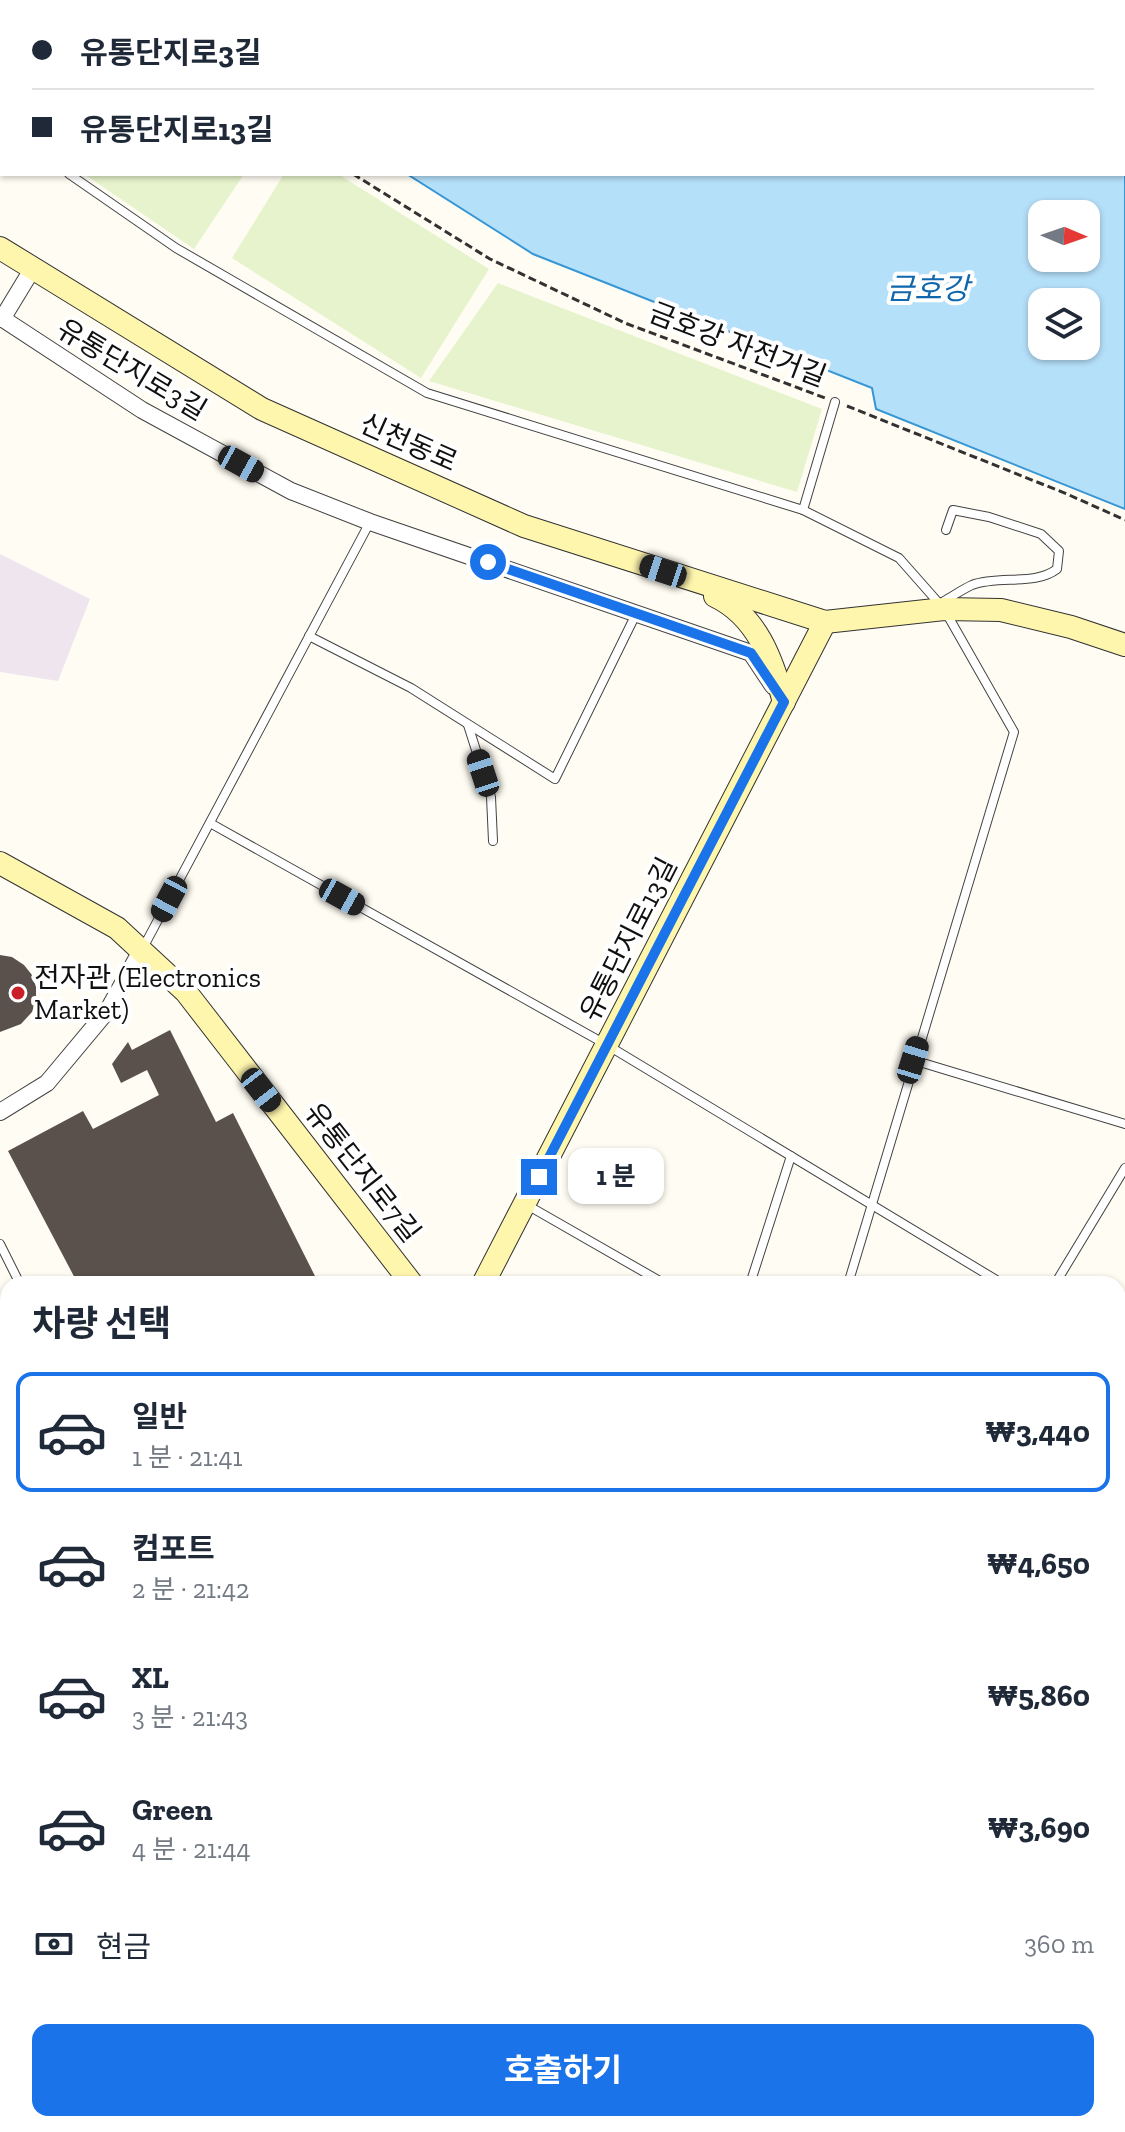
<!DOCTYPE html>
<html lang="ko">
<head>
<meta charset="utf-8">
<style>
  body { margin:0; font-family:"Zilla Slab","Noto Sans KR",serif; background:#f2f2f3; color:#1f2937; height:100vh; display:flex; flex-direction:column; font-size:30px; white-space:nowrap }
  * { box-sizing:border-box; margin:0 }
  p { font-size:26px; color:#747a83 }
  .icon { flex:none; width:44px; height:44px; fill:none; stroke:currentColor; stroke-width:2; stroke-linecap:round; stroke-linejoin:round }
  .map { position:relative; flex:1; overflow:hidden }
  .details { position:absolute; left:0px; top:1276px; width:1126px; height:856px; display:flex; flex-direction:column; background:#fff; border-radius:24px 24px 0 0; box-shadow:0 2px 6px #0004 }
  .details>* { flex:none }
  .top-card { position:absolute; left:0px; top:0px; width:1126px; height:176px; box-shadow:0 2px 6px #0004; display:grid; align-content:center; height:176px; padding:0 32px; background:#fff }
  .needle { width:52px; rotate:92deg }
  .tools { position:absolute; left:1028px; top:200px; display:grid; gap:16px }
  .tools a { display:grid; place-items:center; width:72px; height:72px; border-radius:16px; background:#fff; box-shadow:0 2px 6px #0004; font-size:40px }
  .end { position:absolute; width:36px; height:36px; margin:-18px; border:10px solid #1a73e8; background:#fff; box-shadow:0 0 0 4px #fff }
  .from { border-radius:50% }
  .bubble { position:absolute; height:56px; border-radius:16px; background:#fff; box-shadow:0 2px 6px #0004; font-size:26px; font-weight:700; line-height:56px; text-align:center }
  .car { position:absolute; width:24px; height:48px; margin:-24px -12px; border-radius:10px; box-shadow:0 0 6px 2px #0007; background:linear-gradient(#222 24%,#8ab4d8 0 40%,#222 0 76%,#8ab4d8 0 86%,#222 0) }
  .top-card b { display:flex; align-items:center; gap:28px; height:76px; font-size:30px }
  .top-card b+b { border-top:2px solid #e0e1e3 }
  .top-card i { width:20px; height:20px; background:#1f2937 }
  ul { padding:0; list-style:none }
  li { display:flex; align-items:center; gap:24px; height:120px; margin:0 16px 12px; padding:0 16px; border:4px solid transparent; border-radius:16px }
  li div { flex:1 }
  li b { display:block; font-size:30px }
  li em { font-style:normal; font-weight:700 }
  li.current { border-color:#1a73e8 }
  li>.icon { width:72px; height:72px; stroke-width:1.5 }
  h2 { padding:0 32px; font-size:36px; line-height:96px }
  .pay { display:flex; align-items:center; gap:20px; height:88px; padding:0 32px; font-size:30px }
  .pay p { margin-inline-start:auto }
  .button { display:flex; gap:16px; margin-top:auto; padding:16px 32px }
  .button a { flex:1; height:92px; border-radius:16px; background:#1a73e8; color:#fff; font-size:32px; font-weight:700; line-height:92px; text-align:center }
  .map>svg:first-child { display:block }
  .industrial { fill:#eee5ef }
  .green { fill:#d4edba }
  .pitch { fill:#e6f3cc }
  .water { fill:#b5e0fa; stroke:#3796d5; stroke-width:2; fill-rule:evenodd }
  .building { fill:#5a514c }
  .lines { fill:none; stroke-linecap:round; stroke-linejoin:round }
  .lane-casing { stroke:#434343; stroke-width:10 }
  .street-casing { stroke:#434343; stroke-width:18 }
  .secondary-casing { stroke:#323232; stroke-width:24 }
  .path { stroke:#323232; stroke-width:3; stroke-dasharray:8 4; stroke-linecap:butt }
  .lane { stroke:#fff; stroke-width:8 }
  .street { stroke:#fff; stroke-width:16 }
  .secondary { stroke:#fff6ae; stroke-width:22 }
  .route { stroke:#1a73e8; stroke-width:10 }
  .poi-dot { fill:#ca1f27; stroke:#fff; stroke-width:3 }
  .labels { text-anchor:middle; stroke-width:8; stroke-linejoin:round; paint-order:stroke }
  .street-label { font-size:28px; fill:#101010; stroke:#fff }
  .poi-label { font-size:28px; fill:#101010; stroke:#fff; text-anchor:start }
  .water-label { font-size:30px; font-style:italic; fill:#1067ab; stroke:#fff }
</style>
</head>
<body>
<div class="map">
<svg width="1125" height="2132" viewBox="0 0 1125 2132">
  <rect width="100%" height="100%" fill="#fffdf3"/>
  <!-- industrial -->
  <polygon class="industrial" points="0,554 90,599 58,681 0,672"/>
  <!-- green -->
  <polygon class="green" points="0,1476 8,1492 8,1596 0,1600"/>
  <!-- pitch -->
  <g class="pitch">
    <polygon points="84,174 244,174 194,249"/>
    <polygon points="284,174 338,174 489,269 421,378 232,258"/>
    <polygon points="498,283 822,409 797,492 429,381"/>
  </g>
  <!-- water -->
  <path class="water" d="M152,0H1125V509L876,409L872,388L533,254L407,174H1124V2ZM1042,214H1086V258H1042ZM1042,302H1086V346H1042Z"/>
  <!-- building -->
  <g class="building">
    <polygon points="0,955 12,957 24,965 32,975 36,987 36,999 32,1012 21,1024 0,1032"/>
    <polygon points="170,1030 216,1122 233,1113 319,1284 78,1284 8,1151 83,1111 93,1129 159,1095 147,1070 121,1083 112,1064 128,1042 132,1050"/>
  </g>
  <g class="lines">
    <defs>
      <g id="lane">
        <polyline points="0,126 2,127"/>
        <polyline points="69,174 176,248 427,393 803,510"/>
        <polyline points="835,402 803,510 899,558 944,609 1014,732 848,1284"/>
        <path d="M944,604V601C953,596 963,589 972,585C999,575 1035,586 1057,569L1059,551L1041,534L989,517L953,510L946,530"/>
        <polyline points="309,636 411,688 555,779 636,614"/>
        <polyline points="468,725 491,797 493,841"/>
        <polyline points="210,823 607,1045 1003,1284"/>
        <polyline points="143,948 370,522"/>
        <polyline points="913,1060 1125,1124"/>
        <polyline points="527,1205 665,1284"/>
        <polyline points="0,1244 20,1284"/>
        <polyline points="750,1284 791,1156"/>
        <polyline points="1055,1284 1125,1168"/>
        <polyline points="1118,1354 1125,1358"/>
        <polyline points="1118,1865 1125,1854"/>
        <polyline points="1118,1964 1125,1970"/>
        <polyline points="1118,2082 1125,2095"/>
      </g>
      <g id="street">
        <polyline points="0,317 142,410 291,491 370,522 751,653 773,686"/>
        <polyline points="2,319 33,268"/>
        <polyline points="0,1112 47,1083 108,1010 141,951"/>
        <polyline points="447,2124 451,2132"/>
      </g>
      <g id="secondary">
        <polyline points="0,248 262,409 524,526 825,622 944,609 1001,610 1071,627 1125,645"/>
        <path d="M715,596C757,616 772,659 784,702"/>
        <polyline points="0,863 117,928 186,992 412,1284"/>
        <polyline points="483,1284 825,622"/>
        <polyline points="0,1653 8,1648"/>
        <polyline points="0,1985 8,2002"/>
        <polyline points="0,2098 8,2113"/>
        <polyline points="14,2124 18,2132"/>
        <polyline points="67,2124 71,2132"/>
        <polyline points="870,2124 874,2132"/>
        <polyline points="716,2132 731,2124"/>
      </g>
    </defs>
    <!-- lane casing -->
    <use href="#lane" class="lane-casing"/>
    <!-- street casing -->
    <use href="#street" class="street-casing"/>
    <!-- secondary casing -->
    <use href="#secondary" class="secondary-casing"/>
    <!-- path -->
    <g class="path">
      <polyline points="106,0 109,2"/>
      <polyline points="353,174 490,259 625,323 825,398"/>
      <polyline points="847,406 1067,494 1125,520"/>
    </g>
    <!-- lane -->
    <use href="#lane" class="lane"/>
    <!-- street -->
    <use href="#street" class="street"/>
    <!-- secondary -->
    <use href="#secondary" class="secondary"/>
  </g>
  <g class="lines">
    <!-- route -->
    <polyline class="route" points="488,562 751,653 784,702 539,1177"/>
  </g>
  <!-- markers -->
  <circle class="poi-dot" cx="18" cy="993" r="8"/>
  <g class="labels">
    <!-- street labels -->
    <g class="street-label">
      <text transform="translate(738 344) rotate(21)" y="10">금호강 자전거길</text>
      <text transform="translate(132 369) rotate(31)" y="10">유통단지로3길</text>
      <text transform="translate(409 442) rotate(24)" y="10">신천동로</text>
      <text transform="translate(628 939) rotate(-63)" y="10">유통단지로13길</text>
      <text transform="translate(363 1172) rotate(52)" y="10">유통단지로7길</text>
    </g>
    <!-- poi labels -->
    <g class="poi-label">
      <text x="34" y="987">전자관 (Electronics<tspan x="34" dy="32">Market)</tspan></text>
    </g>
    <!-- water labels -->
    <g class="water-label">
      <text x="928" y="299">금호강</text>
    </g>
  </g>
</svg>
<div class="tools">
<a><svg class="needle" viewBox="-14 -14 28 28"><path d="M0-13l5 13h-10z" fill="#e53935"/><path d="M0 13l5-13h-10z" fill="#747a83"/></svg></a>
<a><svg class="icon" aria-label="layers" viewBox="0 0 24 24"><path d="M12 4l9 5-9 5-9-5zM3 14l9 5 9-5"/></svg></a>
</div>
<i class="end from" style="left:488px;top:562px"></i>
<i class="end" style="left:539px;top:1177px"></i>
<div class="bubble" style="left:568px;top:1148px;width:96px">1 분</div>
<i class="car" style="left:241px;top:464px;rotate:119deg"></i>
<i class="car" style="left:663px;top:571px;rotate:288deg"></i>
<i class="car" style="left:483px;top:773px;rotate:342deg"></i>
<i class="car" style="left:342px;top:897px;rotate:119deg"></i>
<i class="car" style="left:169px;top:899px;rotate:208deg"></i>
<i class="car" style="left:913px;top:1060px;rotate:17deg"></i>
<i class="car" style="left:261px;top:1090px;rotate:142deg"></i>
<div class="top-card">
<b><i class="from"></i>유통단지로3길</b>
<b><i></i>유통단지로13길</b>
</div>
<section class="details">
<h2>차량 선택</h2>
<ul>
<li class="current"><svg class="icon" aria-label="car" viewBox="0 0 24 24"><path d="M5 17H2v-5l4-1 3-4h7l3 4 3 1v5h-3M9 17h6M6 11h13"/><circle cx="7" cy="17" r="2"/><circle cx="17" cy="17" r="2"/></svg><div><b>일반</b><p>1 분 · 21:41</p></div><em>₩3,440</em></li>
<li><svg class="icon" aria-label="car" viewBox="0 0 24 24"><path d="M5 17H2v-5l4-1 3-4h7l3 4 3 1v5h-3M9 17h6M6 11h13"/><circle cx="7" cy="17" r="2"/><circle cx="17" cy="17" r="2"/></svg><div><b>컴포트</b><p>2 분 · 21:42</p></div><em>₩4,650</em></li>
<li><svg class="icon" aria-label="car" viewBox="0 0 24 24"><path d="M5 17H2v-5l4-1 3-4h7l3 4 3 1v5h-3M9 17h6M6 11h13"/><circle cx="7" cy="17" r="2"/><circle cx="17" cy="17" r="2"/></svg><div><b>XL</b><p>3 분 · 21:43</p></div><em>₩5,860</em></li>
<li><svg class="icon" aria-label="car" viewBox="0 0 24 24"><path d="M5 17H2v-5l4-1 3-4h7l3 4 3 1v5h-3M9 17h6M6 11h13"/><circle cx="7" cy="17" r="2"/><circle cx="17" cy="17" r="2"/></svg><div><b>Green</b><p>4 분 · 21:44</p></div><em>₩3,690</em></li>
</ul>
<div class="pay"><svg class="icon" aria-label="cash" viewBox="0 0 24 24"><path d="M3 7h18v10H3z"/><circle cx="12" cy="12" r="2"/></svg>현금<p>360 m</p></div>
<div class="button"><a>호출하기</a></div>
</section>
</div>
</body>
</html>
